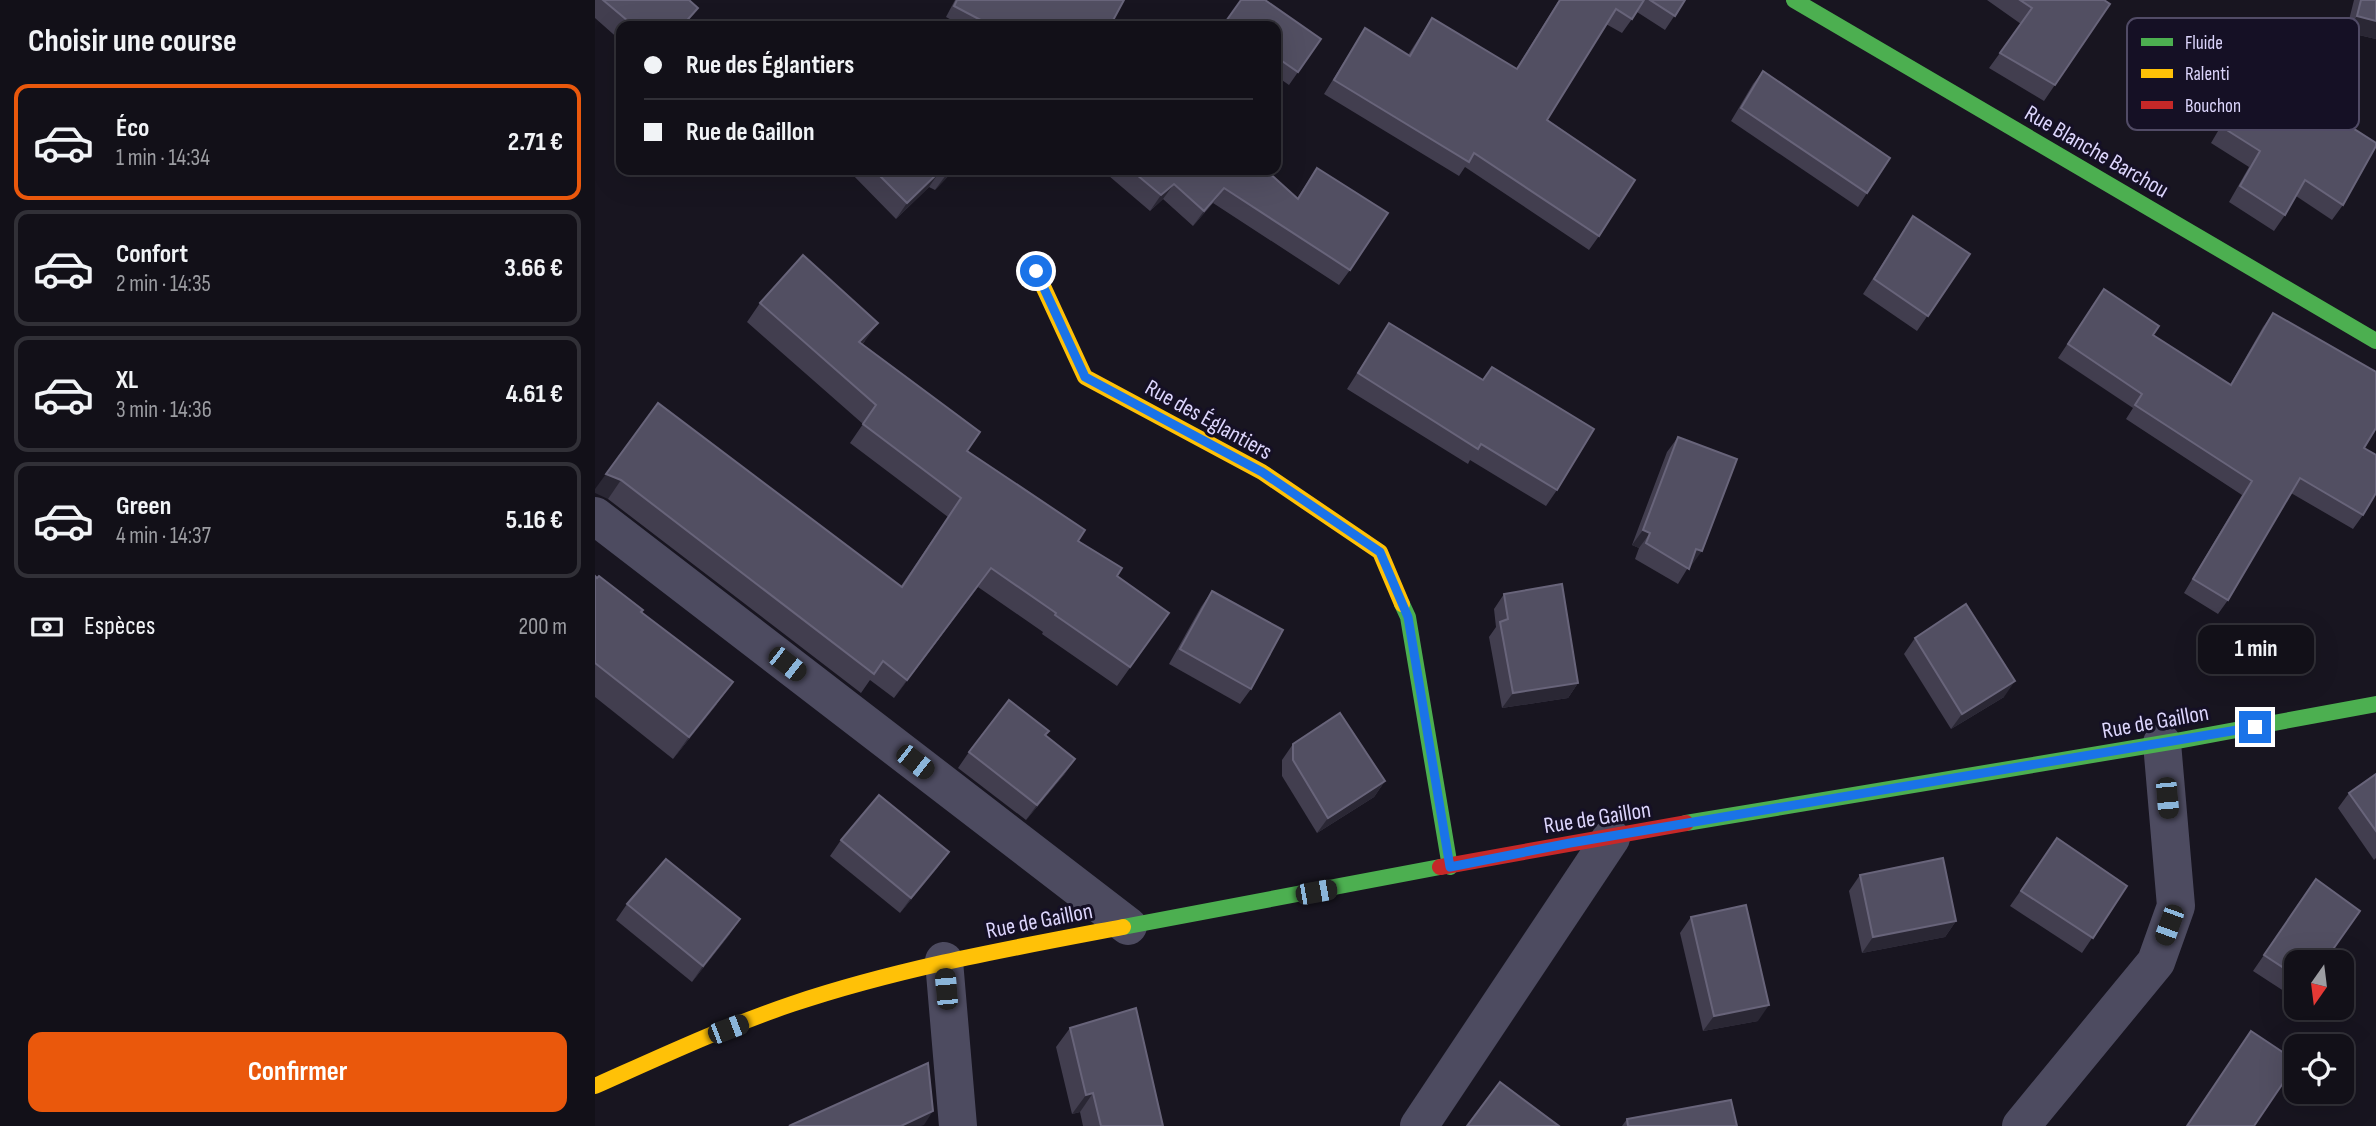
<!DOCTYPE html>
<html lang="fr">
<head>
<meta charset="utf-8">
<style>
  body { margin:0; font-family:"Sofia Sans Condensed",sans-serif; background:#1b1921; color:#f1f3f6; height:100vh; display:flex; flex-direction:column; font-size:26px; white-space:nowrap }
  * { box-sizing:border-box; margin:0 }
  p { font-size:23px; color:#9c9da2 }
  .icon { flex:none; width:38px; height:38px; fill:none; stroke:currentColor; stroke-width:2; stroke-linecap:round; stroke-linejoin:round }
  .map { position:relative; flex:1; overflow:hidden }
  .sheet { display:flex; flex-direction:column; background:#121018; width:595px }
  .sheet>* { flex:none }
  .hud { position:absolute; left:21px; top:21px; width:665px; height:154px; border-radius:14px; box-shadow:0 7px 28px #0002,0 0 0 2px #313037; display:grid; align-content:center; height:154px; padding:0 28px; background:#121018 }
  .needle { width:46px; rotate:194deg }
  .buttons { position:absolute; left:1689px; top:950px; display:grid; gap:14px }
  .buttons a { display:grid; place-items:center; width:70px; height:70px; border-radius:14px; background:#121018; box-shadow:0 7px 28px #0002,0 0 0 2px #313037; font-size:35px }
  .end { position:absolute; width:32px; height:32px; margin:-16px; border:9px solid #1a73e8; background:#fff; box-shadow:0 0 0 4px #fff }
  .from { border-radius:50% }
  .bubble { position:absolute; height:49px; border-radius:14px; background:#121018; box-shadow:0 7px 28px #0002,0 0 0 2px #313037; font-size:23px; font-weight:700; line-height:49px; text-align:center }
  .car { position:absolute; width:21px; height:42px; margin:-21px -10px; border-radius:9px; box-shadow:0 0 5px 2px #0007; background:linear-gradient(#222 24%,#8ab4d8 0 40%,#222 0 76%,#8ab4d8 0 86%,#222 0) }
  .hud b { display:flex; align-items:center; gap:24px; height:66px; font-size:26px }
  .hud b+b { border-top:2px solid #313037 }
  .hud i { width:18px; height:18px; background:#f1f3f6 }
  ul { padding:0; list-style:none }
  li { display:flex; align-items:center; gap:21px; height:116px; margin:0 14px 10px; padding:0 14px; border:4px solid #313037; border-radius:14px }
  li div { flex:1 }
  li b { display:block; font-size:26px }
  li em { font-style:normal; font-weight:700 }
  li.on { border-color:#ea580c }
  li>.icon { width:63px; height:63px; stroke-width:1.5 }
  h2 { padding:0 28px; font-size:32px; line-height:84px }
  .pay { display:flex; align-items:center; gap:18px; height:77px; padding:0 28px; font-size:26px }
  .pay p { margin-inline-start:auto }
  .cta { display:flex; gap:14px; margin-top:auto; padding:14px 28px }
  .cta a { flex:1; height:80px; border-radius:14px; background:#ea580c; color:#fff; font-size:28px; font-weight:700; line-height:80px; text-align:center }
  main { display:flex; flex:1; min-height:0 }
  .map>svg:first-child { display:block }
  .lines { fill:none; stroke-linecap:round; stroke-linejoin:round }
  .street { stroke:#4d4b60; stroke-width:38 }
  .fast { stroke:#4caf50; stroke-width:16 }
  .slow { stroke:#ffc107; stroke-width:16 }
  .jam { stroke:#c62828; stroke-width:16 }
  .wall { fill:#423e4f }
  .shaded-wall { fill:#2a2734 }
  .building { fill:#524f62; stroke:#68647a; stroke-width:2 }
  .route { stroke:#1a73e8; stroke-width:9 }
  .labels { text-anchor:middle; stroke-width:6; stroke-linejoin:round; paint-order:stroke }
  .street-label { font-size:23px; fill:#ddd6fd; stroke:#151025 }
  .key { fill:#151025; stroke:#514b66; stroke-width:2 }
  .key-label { font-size:19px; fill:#ddd6fd }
</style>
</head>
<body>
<main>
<section class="sheet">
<h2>Choisir une course</h2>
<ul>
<li class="on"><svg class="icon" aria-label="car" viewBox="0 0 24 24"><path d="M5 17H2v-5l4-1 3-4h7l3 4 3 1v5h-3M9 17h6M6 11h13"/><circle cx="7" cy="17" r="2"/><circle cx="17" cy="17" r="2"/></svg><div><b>Éco</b><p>1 min · 14:34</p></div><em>2.71 €</em></li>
<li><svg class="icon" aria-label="car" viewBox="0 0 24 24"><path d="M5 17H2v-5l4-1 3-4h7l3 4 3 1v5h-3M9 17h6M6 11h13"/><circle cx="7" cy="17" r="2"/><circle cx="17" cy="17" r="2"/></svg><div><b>Confort</b><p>2 min · 14:35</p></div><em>3.66 €</em></li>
<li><svg class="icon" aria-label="car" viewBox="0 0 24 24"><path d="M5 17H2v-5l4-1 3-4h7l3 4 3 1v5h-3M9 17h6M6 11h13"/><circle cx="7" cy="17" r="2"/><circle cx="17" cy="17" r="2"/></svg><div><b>XL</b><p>3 min · 14:36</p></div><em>4.61 €</em></li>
<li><svg class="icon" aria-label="car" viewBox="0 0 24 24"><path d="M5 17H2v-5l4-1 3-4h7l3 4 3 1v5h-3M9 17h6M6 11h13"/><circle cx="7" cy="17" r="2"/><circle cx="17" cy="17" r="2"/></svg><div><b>Green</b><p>4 min · 14:37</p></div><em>5.16 €</em></li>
</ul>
<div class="pay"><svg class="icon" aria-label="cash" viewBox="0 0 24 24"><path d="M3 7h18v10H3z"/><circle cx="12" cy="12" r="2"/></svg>Espèces<p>200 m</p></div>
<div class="cta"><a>Confirmer</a></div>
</section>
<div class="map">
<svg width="1781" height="1126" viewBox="0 0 1781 1126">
  <rect width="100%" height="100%" fill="#181520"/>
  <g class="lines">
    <!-- street -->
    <g class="street">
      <polyline points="0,516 533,926"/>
      <polyline points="349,961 363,1126"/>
      <polyline points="824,1126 1016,838"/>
      <polyline points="1426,1126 1561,962 1581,906 1567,743"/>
    </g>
    <!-- fast -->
    <g class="fast">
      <polyline points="1199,0 1781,341"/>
      <polyline points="807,604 813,617 855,867"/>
      <polyline points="1091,823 1587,740 1781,704"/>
      <polyline points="528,927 845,867"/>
    </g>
    <!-- slow -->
    <g class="slow">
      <polyline points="441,271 490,377 667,472 785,552 807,604"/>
      <path d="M0,1086C65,1057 129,1027 197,1004C304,968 417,948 528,927"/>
    </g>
    <!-- jam -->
    <polyline class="jam" points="845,867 1091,823"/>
  </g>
  <!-- wall -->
  <g class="wall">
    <polygon points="0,0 94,0 90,26 26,26 26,41 0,18"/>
    <polygon points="360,0 529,0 515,26 368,26 351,17"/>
    <polygon points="646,0 726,39 694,85 681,76 681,26 627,26"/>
    <polygon points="964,0 1090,0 1070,30 1042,12 1027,33 1011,24 952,120 1004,236 994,250 870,167 864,176 729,94 770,28 813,55 837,18 921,69"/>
    <polygon points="1392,0 1509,0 1515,4 1449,101 1394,68 1426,24"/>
    <polygon points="1759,0 1781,0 1781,39 1751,32"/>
    <polygon points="1662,67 1748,205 1737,220 1701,196 1690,215 1679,231 1634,202 1654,167 1616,143 1651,83"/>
    <polygon points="1168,71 1272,193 1263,207 1136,121 1158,84"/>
    <polygon points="722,168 755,270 744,285 618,203 598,226 568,199 555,211 507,170 671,170 702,198"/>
    <polygon points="255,170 359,170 340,190 334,187 301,219 254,171"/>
    <polygon points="1318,216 1375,254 1322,331 1268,294"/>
    <polygon points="1509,289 1558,335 1635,385 1668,327 1678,313 1769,448 1768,515 1758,529 1696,493 1633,600 1623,614 1589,593 1647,495 1531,419 1538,408 1463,358"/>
    <polygon points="165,303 270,341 267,345 372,451 483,541 522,576 574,613 522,686 447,634 448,632 383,587 299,698 275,680 266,693 13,499 11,474 306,586 353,517 255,443 268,424 152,322"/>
    <polygon points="794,323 888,380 962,490 951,506 875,460 873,464 752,389"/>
    <polygon points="1083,437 1096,566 1094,566 1083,584 1040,559 1044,548 1037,545 1072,452"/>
    <polygon points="0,576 122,704 78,759 0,697"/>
    <polygon points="617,591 656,689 645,704 574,664 606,607"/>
    <polygon points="909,594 983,683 973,698 907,708 894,637 901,627 899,609"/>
    <polygon points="1320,638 1409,697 1356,729 1309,654"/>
    <polygon points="450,735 480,759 469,775 431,820 363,768 374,752"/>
    <polygon points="698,744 790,781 779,797 722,833 687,776 687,760"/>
    <polygon points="1781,774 1781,858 1779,860 1743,808 1754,793"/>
    <polygon points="1462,838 1532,886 1487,953 1415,906"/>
    <polygon points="246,840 343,867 305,913 235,856"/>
    <polygon points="1265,875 1361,921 1350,937 1267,953 1254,891"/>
    <polygon points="1721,879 1701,962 1701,999 1658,971"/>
    <polygon points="32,904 135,934 97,982 21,920"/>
    <polygon points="1096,917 1163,1021 1108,1031 1085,933"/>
    <polygon points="475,1028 568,1126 488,1126 485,1112 477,1114 461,1047"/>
    <polygon points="1032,1119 1142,1126 1027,1126"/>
  </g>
  <!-- shaded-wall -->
  <g class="shaded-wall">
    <polygon points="1762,16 1781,21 1781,39 1751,32"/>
    <polygon points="355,170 359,170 340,190 351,175"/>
    <polygon points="345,171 334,187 301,219 312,203"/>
    <polygon points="579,184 568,199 555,211 566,195"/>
    <polygon points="629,188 618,203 598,226 609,211"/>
    <polygon points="283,323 270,341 251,361 264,342"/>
    <polygon points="11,474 26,480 13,499 0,493 0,489"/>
    <polygon points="1048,530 1055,533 1044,548 1037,545"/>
    <polygon points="1101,549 1107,551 1096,566 1090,565"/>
    <polygon points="396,568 383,587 299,698 312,680"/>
    <polygon points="1420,681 1409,697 1356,729 1367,714"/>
    <polygon points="138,682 122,704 78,759 94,737"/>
    <polygon points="983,683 973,698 907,708 918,693"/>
    <polygon points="480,759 469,775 431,820 442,805"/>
    <polygon points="790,781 779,797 722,833 733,818"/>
    <polygon points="354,852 343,867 305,913 316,898"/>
    <polygon points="145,919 135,934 97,982 108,966"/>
    <polygon points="1361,921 1350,937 1267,953 1278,937"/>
    <polygon points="1174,1005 1163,1021 1108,1031 1119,1016"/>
    <polygon points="498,1093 485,1112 477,1114 491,1095"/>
    <polygon points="338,1111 329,1125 326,1126 306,1126"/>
  </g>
  <!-- building -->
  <g class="building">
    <polygon points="8,0 94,0 103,8 87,26 39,26"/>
    <polygon points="362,0 529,0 515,26 397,26 359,6"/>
    <polygon points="646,0 670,0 726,39 703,72 684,59 681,61 681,26 632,26 629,24"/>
    <polygon points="965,0 1049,0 1037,19 1021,9 952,120 1040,180 1004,236 879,153 874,162 739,80 770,28 815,56 837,18 922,69"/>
    <polygon points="1055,0 1090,0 1080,16"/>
    <polygon points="1425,0 1509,0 1515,4 1460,85 1405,53 1437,8"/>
    <polygon points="1766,0 1781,0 1781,21 1762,16"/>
    <polygon points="1662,67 1781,143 1781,146 1748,205 1710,180 1690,215 1645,186 1665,151 1627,127"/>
    <polygon points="1168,71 1295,158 1272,193 1146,108"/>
    <polygon points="722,168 793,213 755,270 629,188 609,211 579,184 566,195 536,170 671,170 703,199"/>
    <polygon points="279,170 355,170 351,175 345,171 312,203"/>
    <polygon points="1318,216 1375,254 1333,316 1279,279"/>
    <polygon points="208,255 283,323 264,342 385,432 372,451 490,530 483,541 527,568 522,576 574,613 535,667 460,615 461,613 396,568 312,680 288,661 279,674 26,480 11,474 63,403 307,587 366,498 268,424 281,405 165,303"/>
    <polygon points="1509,289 1564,326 1558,335 1636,385 1678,313 1781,372 1781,428 1769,448 1781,455 1781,493 1768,515 1705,478 1633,600 1598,579 1657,481 1540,405 1547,394 1473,344"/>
    <polygon points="794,323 888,380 897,367 999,429 962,490 886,444 883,449 763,373"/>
    <polygon points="1083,437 1142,459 1107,551 1101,549 1094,569 1051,543 1055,533 1048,530"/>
    <polygon points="0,576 2,578 4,576 48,610 46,612 138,682 94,737 0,663"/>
    <polygon points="967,584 983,683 918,693 905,622 913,619 909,594"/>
    <polygon points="617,591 688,630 656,689 585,649"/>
    <polygon points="1371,604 1420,681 1367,714 1320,638"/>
    <polygon points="414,700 454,731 450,735 480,759 442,805 374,752"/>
    <polygon points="745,713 790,781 733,818 698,760 698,744"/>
    <polygon points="1781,774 1781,831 1754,793"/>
    <polygon points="284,795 354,852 316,898 246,840"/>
    <polygon points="1462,838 1532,886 1498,938 1426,891"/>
    <polygon points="1348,858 1361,921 1278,937 1265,875"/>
    <polygon points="71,859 145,919 108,966 32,904"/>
    <polygon points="1721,879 1765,911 1729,962 1701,962 1701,976 1669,955"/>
    <polygon points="1151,905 1174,1005 1119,1016 1096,917"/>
    <polygon points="541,1008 568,1126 506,1126 498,1093 491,1095 475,1028"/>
    <polygon points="1656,1031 1701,1061 1701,1064 1659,1126 1592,1126"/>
    <polygon points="333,1063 338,1111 306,1126 194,1126"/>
    <polygon points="905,1082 964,1126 872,1126"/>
    <polygon points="1136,1100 1142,1126 1033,1126 1032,1119"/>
  </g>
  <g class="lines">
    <!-- route -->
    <polyline class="route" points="441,271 490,377 667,472 785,552 813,617 855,867 975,843 1660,727"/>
  </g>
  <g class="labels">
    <!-- street labels -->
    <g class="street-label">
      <text transform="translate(1502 151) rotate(30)" y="8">Rue Blanche Barchou</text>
      <text transform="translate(614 419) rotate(29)" y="8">Rue des Églantiers</text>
      <text transform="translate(1560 721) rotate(-10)" y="8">Rue de Gaillon</text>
      <text transform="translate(1002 817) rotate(-9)" y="8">Rue de Gaillon</text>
      <text transform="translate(444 920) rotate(-11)" y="8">Rue de Gaillon</text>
    </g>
  </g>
  <!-- legend -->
  <rect x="1532" y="18" width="232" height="112" rx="10" class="key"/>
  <rect x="1546" y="38" width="32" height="8" fill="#4caf50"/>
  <rect x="1546" y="69" width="32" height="9" fill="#ffc107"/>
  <rect x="1546" y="101" width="32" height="8" fill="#c62828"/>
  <g class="key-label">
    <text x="1590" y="49">Fluide</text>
    <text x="1590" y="80">Ralenti</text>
    <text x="1590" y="112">Bouchon</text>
  </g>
</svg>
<div class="buttons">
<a><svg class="needle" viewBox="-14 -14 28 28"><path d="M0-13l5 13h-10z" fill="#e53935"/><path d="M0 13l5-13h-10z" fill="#9c9da2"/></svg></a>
<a><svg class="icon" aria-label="locate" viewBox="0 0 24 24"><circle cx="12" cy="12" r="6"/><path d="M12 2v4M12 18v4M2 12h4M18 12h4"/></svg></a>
</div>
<i class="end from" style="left:441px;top:271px"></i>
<i class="end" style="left:1660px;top:727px"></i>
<div class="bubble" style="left:1603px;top:625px;width:116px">1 min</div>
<i class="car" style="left:192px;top:664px;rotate:128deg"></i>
<i class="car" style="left:320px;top:762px;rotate:128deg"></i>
<i class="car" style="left:1572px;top:798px;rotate:175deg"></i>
<i class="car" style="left:721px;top:892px;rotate:80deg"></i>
<i class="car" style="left:1574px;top:925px;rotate:200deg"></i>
<i class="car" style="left:351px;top:989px;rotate:355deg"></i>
<i class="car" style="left:133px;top:1029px;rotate:69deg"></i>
<div class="hud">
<b><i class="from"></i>Rue des Églantiers</b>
<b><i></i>Rue de Gaillon</b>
</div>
</div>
</main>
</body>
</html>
